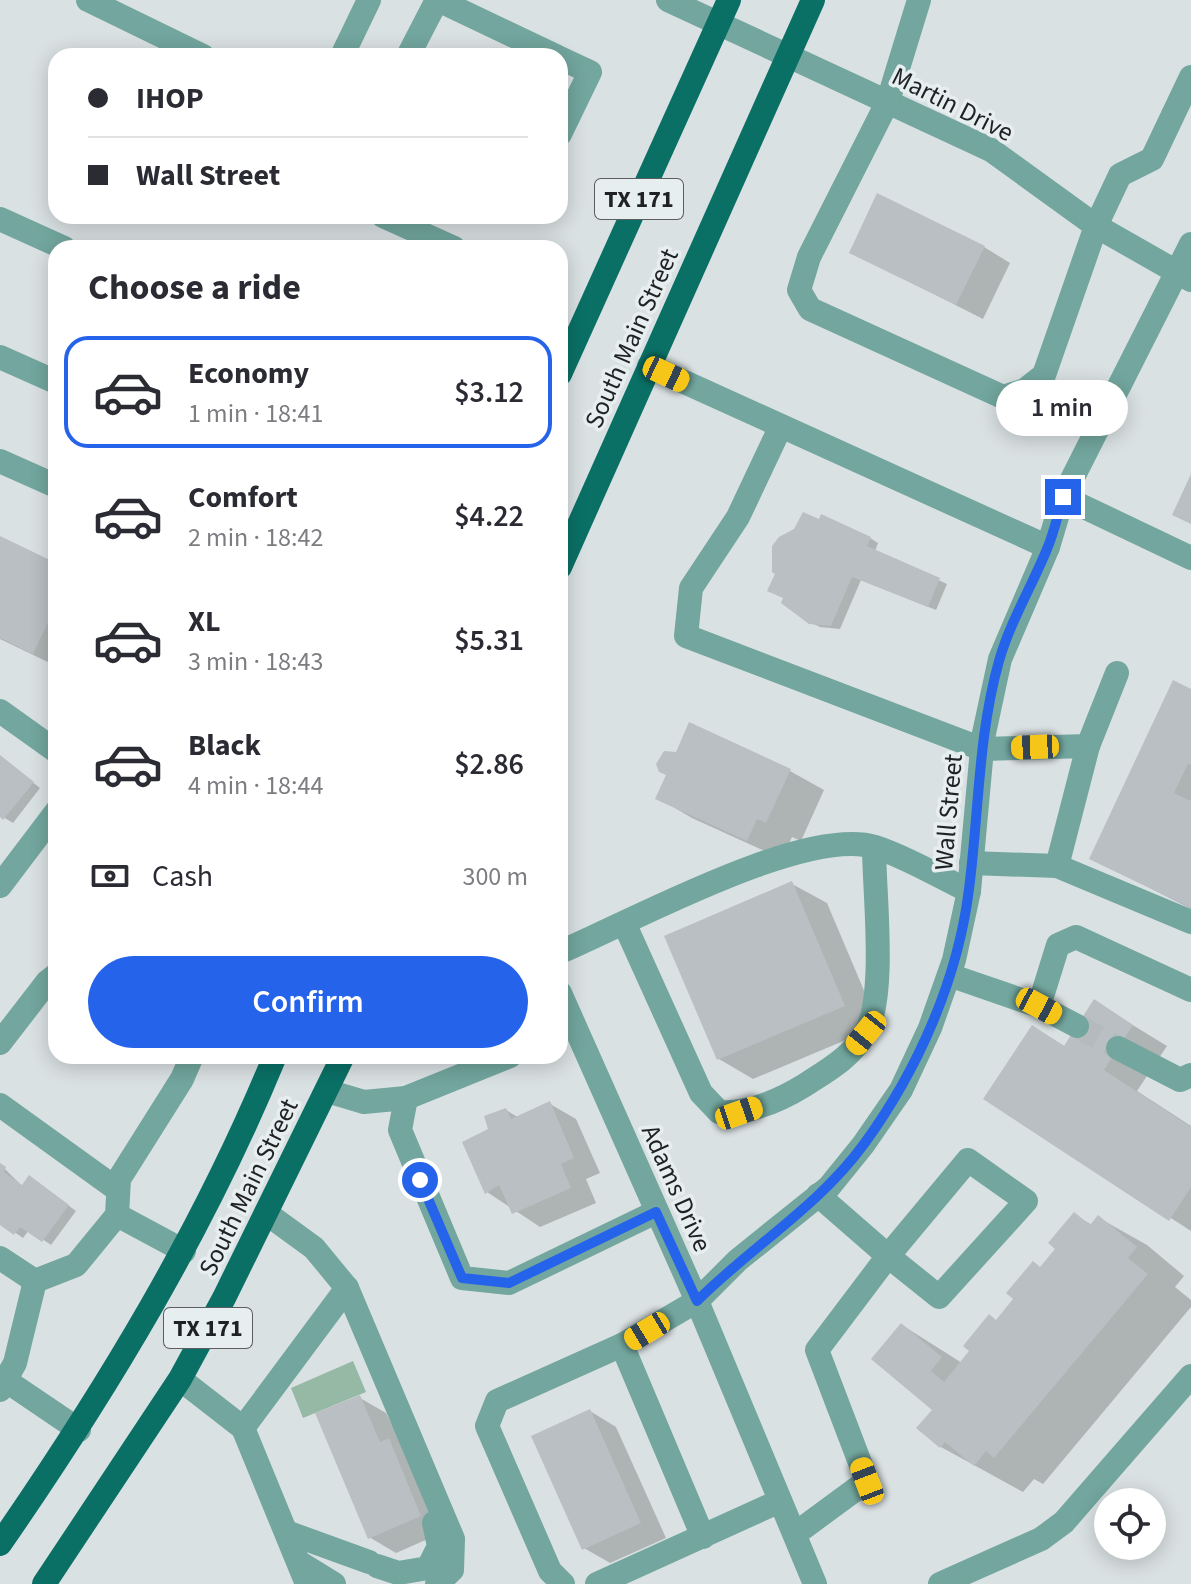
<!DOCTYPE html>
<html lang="en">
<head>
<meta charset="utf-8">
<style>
  body { margin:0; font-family:"Source Sans 3",sans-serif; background:#f7f7f7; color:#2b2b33; height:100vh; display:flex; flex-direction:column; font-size:30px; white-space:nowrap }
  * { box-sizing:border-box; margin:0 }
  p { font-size:26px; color:#7c7c81 }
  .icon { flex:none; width:44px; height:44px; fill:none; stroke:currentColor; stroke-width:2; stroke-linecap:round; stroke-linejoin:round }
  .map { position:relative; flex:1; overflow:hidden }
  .sheet { position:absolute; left:48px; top:240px; width:520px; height:824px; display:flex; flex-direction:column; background:#fff; border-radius:24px; box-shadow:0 4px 20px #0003 }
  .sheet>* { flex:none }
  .guide { position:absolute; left:48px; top:48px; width:520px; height:176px; border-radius:24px; box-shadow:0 4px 20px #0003; display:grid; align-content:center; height:176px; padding:0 40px; background:#fff }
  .tools { position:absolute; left:1094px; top:1488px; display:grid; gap:16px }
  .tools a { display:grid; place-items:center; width:72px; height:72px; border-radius:50%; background:#fff; box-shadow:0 4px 20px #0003; font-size:40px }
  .end { position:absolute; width:36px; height:36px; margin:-18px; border:10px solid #2563eb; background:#fff; box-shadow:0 0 0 4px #fff }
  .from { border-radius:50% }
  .bubble { position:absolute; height:56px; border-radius:28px; background:#fff; box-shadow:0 4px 20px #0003; font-size:26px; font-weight:600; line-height:56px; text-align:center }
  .car { position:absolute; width:24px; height:48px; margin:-24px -12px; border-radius:10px; box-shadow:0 0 6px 2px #0007; background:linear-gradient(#f5c518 24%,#345 0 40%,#f5c518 0 76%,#345 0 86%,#f5c518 0) }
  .guide b { display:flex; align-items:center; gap:28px; height:76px; font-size:30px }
  .guide b+b { border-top:2px solid #e1e1e2 }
  .guide i { width:20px; height:20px; background:#2b2b33 }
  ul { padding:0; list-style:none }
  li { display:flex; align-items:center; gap:24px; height:112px; margin:0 16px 12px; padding:0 24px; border:4px solid transparent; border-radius:24px }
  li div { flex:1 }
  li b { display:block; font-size:30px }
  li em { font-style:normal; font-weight:600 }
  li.on { border-color:#2563eb }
  li>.icon { width:72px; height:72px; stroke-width:1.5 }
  h2 { padding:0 40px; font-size:36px; line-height:96px }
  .pay { display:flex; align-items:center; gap:20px; height:88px; padding:0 40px; font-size:30px }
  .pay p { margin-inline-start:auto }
  .cta { display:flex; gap:16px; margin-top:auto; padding:16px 40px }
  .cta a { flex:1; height:92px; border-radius:48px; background:#2563eb; color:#fff; font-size:32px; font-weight:600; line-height:92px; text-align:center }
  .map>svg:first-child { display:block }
  .green { fill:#96b9a5 }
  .shadow { fill:#0003 }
  .building { fill:#b9bfc2 }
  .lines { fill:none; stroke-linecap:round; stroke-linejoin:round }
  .minor-tunnel { stroke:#b5bbbc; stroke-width:24; stroke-dasharray:24 12; stroke-linecap:butt }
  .minor { stroke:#72a69e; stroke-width:24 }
  .major { stroke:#0a7066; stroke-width:24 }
  .route { stroke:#2563eb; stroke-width:10 }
  .labels { text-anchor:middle; stroke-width:7; stroke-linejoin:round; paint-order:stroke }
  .shield { fill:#e7eeef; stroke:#5b5e60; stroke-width:2 }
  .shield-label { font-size:24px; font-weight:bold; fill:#1f2122 }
  .street-label { font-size:26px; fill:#1f2122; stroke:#e7eeef }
</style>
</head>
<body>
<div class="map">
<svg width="1191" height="1584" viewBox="0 0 1191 1584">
  <rect width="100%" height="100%" fill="#dae1e2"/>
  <!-- green -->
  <polygon class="green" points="353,1361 366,1392 303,1418 291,1388"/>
  <!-- shadow -->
  <g class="shadow">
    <polygon points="560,122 574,130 560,159"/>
    <polygon points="984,247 1010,263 983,319 851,252"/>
    <polygon points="0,538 56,565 56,666 0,639"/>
    <polygon points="870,538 878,543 875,551 947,584 936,610 861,580 840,629 820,627 810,622"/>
    <polygon points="1191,692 1191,909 1091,858"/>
    <polygon points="0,757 40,788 13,823 0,815"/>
    <polygon points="790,771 824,790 801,841 792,837 782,859 692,818 658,798"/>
    <polygon points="792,884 827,903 879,1026 753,1079 719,1059"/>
    <polygon points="1095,1002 1167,1046 1137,1091 1191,1126 1191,1231 986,1099 1032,1027 1066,1047"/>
    <polygon points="550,1104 576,1119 600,1173 586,1179 596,1203 540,1227 487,1192 491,1130 506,1110 519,1118"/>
    <polygon points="0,1164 23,1187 37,1182 76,1211 51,1245 29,1230 23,1238 0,1222"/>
    <polygon points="1075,1215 1092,1225 1099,1218 1147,1245 1184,1276 1175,1287 1191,1300 1191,1307 1043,1484 1034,1479 1023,1492 941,1447 935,1410 902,1325 962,1363 1058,1248"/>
    <polygon points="360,1398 386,1413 446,1531 396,1553 369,1537"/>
    <polygon points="590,1411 616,1427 666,1538 610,1563 584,1548"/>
  </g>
  <!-- building -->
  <g class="building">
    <polygon points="877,193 985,246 956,305 849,253"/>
    <polygon points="1191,474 1191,524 1172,515"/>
    <polygon points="803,512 819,519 821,514 871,537 867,546 940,578 928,607 852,577 831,626 809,624 781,603 783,598 767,591 775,574 772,572 772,546 779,537 794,529"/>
    <polygon points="0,536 56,563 56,606 33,654 0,638"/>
    <polygon points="1173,680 1191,689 1191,765 1188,764 1174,793 1191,801 1191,908 1089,859"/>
    <polygon points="689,722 791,769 766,823 757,819 747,841 655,799 666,775 659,772 656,764 664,751 676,752"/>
    <polygon points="0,755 34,782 3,820 0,817"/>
    <polygon points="792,881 845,1006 717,1060 664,936"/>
    <polygon points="1094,999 1133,1025 1104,1070 1191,1127 1191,1187 1169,1221 983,1099 1032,1025 1064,1046"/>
    <polygon points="550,1101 574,1158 561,1164 571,1188 512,1214 499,1185 485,1194 462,1142 488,1129 484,1116 506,1108 511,1119"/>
    <polygon points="0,1163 6,1167 4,1172 22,1185 29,1175 69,1205 42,1242 20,1227 14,1235 0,1225"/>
    <polygon points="1074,1212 1090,1225 1098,1215 1137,1247 1128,1258 1148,1274 994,1458 986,1451 974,1466 945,1442 940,1448 916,1428 932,1410 871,1359 901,1323 942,1357 931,1371 944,1382 969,1351 963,1346 989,1314 996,1320 1013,1299 1006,1293 1033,1261 1040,1267 1055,1249 1048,1243"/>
    <polygon points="360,1395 380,1442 389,1438 421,1516 368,1539 315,1413"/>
    <polygon points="590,1409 641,1523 582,1550 531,1436"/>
  </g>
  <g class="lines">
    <!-- minor-tunnel -->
    <polyline class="minor-tunnel" points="1077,1026 1118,1048"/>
    <!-- minor -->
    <g class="minor">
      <polyline points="88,0 203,56"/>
      <polyline points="438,0 556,56"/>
      <polyline points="668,0 991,150 1096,226 1191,280"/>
      <polyline points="919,0 888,101 809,257 799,290 810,309 1003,397 1025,390 1044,375 1096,226 1120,175 1152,159 1191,77"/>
      <polyline points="342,56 369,0"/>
      <polyline points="408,56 437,0"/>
      <polyline points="560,58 590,72 560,134"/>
      <polyline points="383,216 454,248"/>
      <polyline points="0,219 64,248"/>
      <polyline points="0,357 56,382"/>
      <polyline points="649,366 1048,547"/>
      <polyline points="780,428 738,517 691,588 686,636 982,749 1088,746 1117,673"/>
      <polyline points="0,461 56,486"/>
      <polyline points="1063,497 1191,558"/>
      <polyline points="0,711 56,751"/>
      <polyline points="971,863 1057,866 1088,746"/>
      <polyline points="1057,866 1191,922"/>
      <polyline points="0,886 56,812"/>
      <path d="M625,925L701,1093L719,1112C750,1114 779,1101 805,1085C828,1070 850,1058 865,1034C887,998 874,892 874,847"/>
      <path d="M560,952C631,922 804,826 875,847C907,857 939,877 969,891"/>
      <polyline points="949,975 1039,1006 1077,1026"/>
      <polyline points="560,993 697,1301 815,1584"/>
      <polyline points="1039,1006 1058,945 1076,937 1191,990"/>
      <polyline points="0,1043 47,982 56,975"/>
      <polyline points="1118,1048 1180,1080 1191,1075"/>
      <polyline points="327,1091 364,1102 406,1098 510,1056"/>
      <polyline points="406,1098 400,1130 462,1278 509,1283 656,1212"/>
      <polyline points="0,1105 118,1190"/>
      <polygon points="968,1160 1026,1201 939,1297 888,1256"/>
      <polyline points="266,1213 314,1248 347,1288 453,1539 452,1570 437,1584"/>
      <polyline points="117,1215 184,1251"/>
      <polyline points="0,1258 35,1281"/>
      <polyline points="35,1281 76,1265 117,1215 119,1179 182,1079 192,1056"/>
      <polyline points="622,1345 703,1537"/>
      <polyline points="180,1379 243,1428 307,1584"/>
      <polyline points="5,1380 79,1430"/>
      <polyline points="0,1390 15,1363 35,1281"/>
      <polyline points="243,1428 347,1288"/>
      <polyline points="289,1533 369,1562"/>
      <polyline points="795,1534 867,1481 817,1350 888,1256 818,1195"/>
      <polyline points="300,1563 334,1584"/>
      <polyline points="377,1566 398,1573 428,1568 439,1546 434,1523"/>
      <polyline points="563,1584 550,1571 487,1426 497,1401 622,1345 697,1301 738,1260 829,1187 863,1145 901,1090 930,1028 954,960 969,891 983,738 1000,659 1048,547 1063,497 1191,244"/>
      <polyline points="597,1584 780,1501"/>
      <polyline points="940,1584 1041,1539 1064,1522 1191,1376"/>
    </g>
    <!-- major -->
    <g class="major">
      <polyline points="560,374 729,0"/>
      <polyline points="560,567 813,0"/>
      <path d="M0,1544C107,1389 203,1231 275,1056"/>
      <polyline points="44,1584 180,1379 224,1298 343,1056"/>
    </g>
  </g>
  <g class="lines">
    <!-- route -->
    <path class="route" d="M420,1180L462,1278L509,1283L656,1212L697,1301C751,1247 819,1206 864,1144C918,1070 958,979 969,889C979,812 978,735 999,661C1010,622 1032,586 1047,549C1054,533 1058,514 1063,497"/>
  </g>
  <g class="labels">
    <!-- shield labels -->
    <g class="shield">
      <rect x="595" y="179" width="88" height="40" rx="6"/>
      <rect x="164" y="1308" width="88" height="40" rx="6"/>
    </g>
    <g class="shield-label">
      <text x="639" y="207">TX 171</text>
      <text x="208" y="1336">TX 171</text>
    </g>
    <!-- street labels -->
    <g class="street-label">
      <text transform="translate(953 104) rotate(27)" y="9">Martin Drive</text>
      <text transform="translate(631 338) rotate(-66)" y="9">South Main Street</text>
      <text transform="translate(948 812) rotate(-85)" y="9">Wall Street</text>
      <text transform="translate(248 1187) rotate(-64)" y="9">South Main Street</text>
      <text transform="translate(677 1188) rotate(66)" y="9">Adams Drive</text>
    </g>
  </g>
</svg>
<div class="tools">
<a><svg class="icon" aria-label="locate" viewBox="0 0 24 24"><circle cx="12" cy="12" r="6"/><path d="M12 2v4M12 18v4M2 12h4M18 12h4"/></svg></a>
</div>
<i class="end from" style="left:420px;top:1180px"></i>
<i class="end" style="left:1063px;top:497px"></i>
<div class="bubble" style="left:996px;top:380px;width:132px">1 min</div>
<i class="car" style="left:666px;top:374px;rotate:115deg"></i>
<i class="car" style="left:1035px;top:747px;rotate:268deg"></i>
<i class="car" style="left:1039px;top:1006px;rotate:118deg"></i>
<i class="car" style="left:866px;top:1033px;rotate:219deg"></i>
<i class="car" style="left:739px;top:1113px;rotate:71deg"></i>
<i class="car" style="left:647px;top:1331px;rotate:239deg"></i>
<i class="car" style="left:867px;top:1481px;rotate:339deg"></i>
<div class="guide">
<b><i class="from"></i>IHOP</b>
<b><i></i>Wall Street</b>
</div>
<section class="sheet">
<h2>Choose a ride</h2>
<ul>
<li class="on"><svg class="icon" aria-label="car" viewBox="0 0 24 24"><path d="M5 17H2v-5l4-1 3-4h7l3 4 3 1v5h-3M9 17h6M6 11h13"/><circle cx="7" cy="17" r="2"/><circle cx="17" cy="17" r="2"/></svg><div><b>Economy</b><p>1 min · 18:41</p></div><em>$3.12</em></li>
<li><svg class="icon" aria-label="car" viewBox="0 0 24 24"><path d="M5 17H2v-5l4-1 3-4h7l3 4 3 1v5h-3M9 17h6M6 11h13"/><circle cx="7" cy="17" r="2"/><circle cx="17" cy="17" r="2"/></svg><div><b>Comfort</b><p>2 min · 18:42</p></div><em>$4.22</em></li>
<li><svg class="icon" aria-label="car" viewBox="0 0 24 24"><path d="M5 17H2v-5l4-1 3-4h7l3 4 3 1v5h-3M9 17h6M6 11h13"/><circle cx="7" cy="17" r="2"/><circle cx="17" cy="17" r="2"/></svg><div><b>XL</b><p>3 min · 18:43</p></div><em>$5.31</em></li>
<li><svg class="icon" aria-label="car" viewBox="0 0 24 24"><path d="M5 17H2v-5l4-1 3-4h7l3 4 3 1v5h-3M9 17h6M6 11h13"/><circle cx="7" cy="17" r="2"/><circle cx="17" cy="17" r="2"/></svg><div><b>Black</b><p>4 min · 18:44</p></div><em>$2.86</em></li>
</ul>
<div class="pay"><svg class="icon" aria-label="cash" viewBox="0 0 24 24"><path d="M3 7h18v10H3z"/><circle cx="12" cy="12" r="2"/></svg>Cash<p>300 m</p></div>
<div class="cta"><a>Confirm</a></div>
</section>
</div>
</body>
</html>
